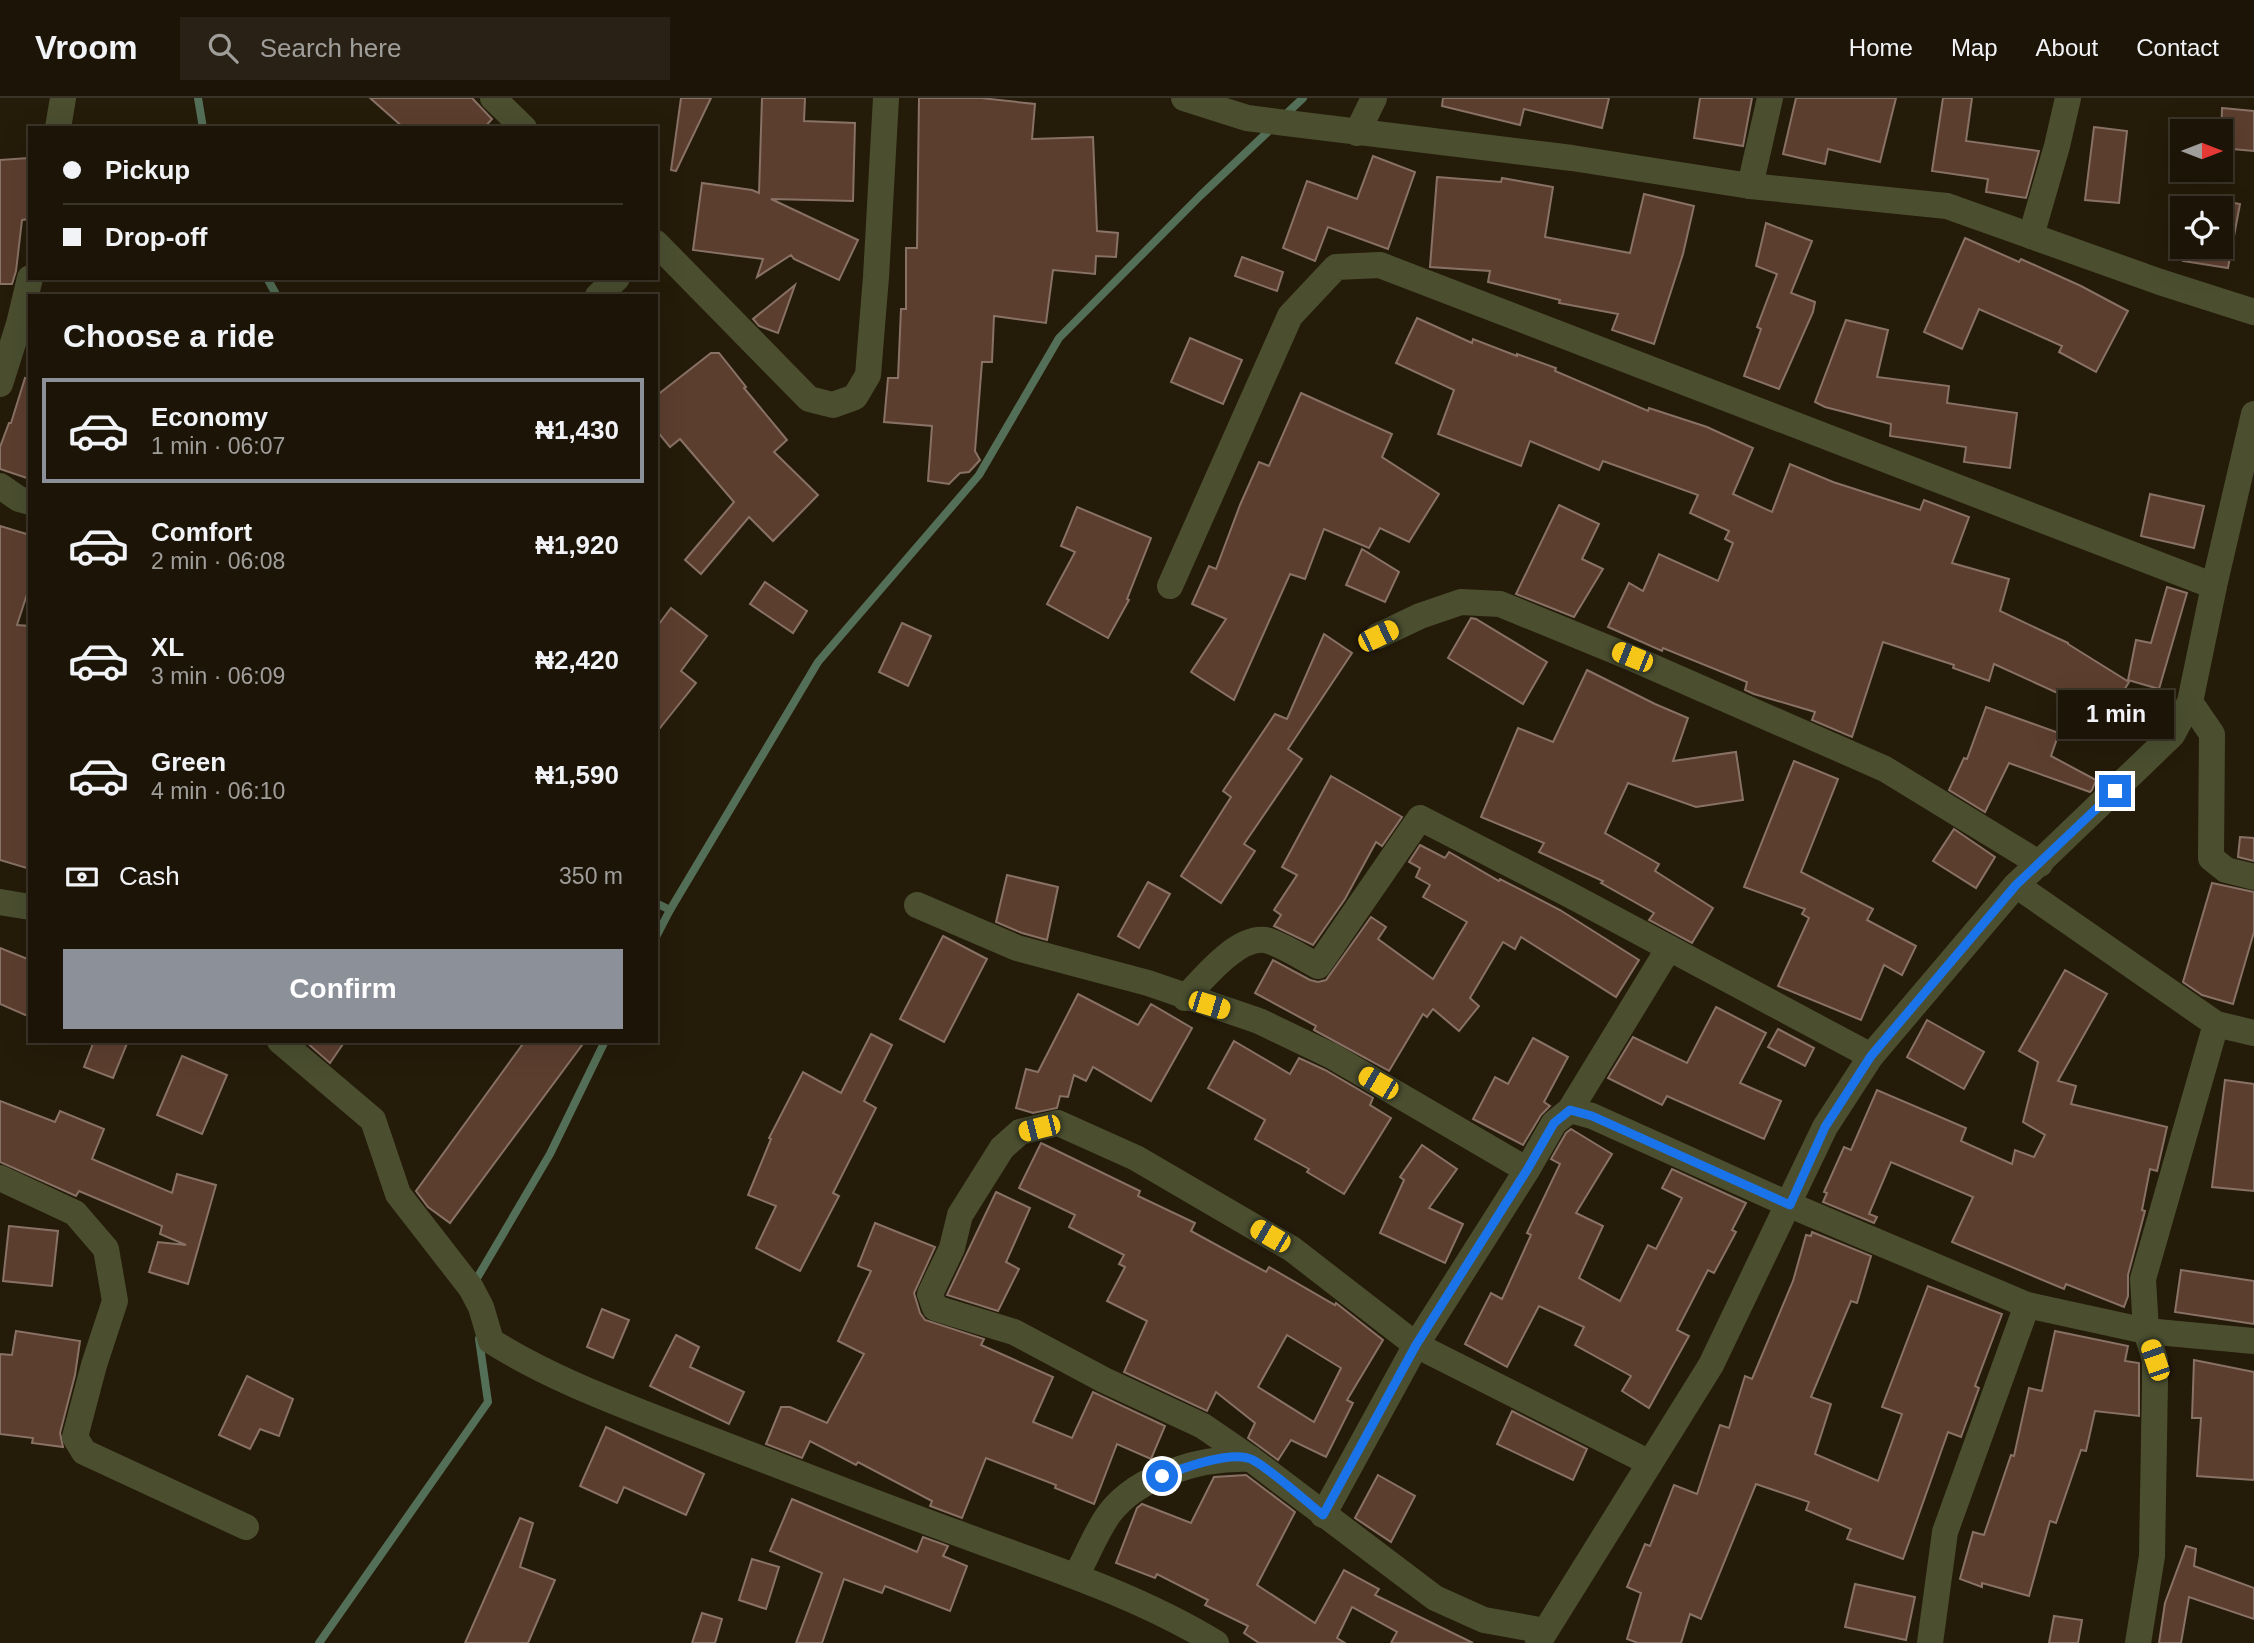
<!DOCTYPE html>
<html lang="en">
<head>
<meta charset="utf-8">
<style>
  body { margin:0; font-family:Helvetica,sans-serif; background:#292115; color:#f1f3f6; height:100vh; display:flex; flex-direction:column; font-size:26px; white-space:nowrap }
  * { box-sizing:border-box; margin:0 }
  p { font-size:23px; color:#a09e9b }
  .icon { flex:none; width:38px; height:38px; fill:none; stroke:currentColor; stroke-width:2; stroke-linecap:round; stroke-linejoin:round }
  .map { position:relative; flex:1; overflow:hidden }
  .side { position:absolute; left:28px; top:196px; width:630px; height:749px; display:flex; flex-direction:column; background:#1c1407; border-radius:0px; box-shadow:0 7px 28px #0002,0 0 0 2px #3a3328 }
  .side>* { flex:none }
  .banner { position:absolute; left:28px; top:28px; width:630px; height:154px; border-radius:0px; box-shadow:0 7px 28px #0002,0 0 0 2px #3a3328; display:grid; align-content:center; height:154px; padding:0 35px; background:#1c1407 }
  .needle { width:46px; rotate:90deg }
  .fabs { position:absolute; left:2170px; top:21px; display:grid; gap:14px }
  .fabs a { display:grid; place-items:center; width:63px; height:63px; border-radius:0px; background:#1c1407; box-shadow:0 7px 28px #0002,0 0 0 2px #3a3328; font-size:35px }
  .end { position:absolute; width:32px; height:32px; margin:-16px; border:9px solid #1a73e8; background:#fff; box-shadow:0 0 0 4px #fff }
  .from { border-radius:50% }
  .bubble { position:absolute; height:49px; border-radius:0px; background:#1c1407; box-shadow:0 7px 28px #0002,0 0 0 2px #3a3328; font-size:23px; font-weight:600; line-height:49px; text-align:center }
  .car { position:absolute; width:21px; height:42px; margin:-21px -10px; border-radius:9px; box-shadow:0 0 5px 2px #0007; background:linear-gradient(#f5c518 24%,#345 0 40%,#f5c518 0 76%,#345 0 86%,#f5c518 0) }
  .banner b { display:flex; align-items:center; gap:24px; height:66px; font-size:26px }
  .banner b+b { border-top:2px solid #3a3328 }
  .banner i { width:18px; height:18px; background:#f1f3f6 }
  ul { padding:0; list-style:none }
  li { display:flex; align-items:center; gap:21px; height:105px; margin:0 14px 10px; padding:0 21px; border:4px solid transparent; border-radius:0px }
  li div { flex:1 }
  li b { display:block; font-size:26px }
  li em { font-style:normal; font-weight:600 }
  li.active { border-color:#8c9099 }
  li>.icon { width:63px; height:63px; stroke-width:1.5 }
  h2 { padding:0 35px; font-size:32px; line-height:84px }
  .pay { display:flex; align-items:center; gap:18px; height:77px; padding:0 35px; font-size:26px }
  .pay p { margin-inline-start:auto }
  .primary-button { display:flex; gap:14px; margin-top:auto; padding:14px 35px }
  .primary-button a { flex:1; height:80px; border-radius:0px; background:#8c9099; color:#fff; font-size:28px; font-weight:600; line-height:80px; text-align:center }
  header { display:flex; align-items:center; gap:42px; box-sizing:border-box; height:98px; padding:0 35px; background:#1c1407; border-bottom:2px solid #3a3328 }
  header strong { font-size:33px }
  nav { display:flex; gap:38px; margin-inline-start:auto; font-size:24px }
  .search { width:490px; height:63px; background:#292115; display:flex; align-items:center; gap:18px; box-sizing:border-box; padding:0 24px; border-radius:0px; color:#a09e9b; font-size:26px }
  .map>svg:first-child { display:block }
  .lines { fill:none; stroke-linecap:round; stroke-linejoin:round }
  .stream { stroke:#546f57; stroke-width:8 }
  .building { fill:#5c3e2e; stroke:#887165; stroke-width:2; fill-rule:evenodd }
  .street { stroke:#4b4f30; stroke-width:26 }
  .route { stroke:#1a73e8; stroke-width:9 }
</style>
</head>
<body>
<header>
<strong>Vroom</strong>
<div class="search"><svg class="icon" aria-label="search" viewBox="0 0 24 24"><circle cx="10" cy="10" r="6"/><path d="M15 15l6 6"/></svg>Search here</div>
<nav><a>Home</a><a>Map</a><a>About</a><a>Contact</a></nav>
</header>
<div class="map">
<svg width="2254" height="1545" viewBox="0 0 2254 1545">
  <rect width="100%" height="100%" fill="#251b09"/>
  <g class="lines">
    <!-- stream -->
    <g class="stream">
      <polyline points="198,0 203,30"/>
      <polyline points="1282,20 1303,0"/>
      <polyline points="267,180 277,198"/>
      <polyline points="656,805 670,812"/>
      <polyline points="656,839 670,812 818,564 979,377 1059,240 1200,98 1273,29"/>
      <polyline points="473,1187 550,1056 605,943"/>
      <polyline points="319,1545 488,1304 479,1241"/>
    </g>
  </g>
  <!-- building -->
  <g class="building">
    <polygon points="370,0 472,0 492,21 484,30 404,30"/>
    <polygon points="681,0 711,0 676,73 671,72"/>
    <polygon points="762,0 805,0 804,23 855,25 853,103 771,101 858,142 839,182 794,161 791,157 757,179 763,161 693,152 702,85 752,92 759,95"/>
    <polygon points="919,0 981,0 1035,6 1032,41 1093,39 1097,133 1118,135 1116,159 1096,158 1095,176 1053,172 1046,225 994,218 992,264 982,264 975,353 980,362 969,374 960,375 949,386 928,383 932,328 884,324 888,280 898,280 901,211 906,211 906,150 917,150"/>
    <polygon points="1443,0 1609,0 1602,30 1524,11 1520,27 1442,8"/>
    <polygon points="1700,0 1752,0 1743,48 1694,40"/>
    <polygon points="1796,0 1896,0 1880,64 1828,51 1825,66 1783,56"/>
    <polygon points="1943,0 1972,0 1966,43 2039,53 2026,100 1986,94 1988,81 1932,73"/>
    <polygon points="2222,10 2254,13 2254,53 2221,50"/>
    <polygon points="2094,29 2127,33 2119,105 2085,102"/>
    <polygon points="1373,58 1415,74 1388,151 1328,129 1315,163 1283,150 1307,83 1357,101"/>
    <polygon points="28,60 30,121 22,122 16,173 12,186 0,186 0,62"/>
    <polygon points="1437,79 1501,84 1502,80 1553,89 1545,139 1630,155 1644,96 1694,108 1683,156 1654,246 1612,232 1618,216 1559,205 1560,202 1488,184 1490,173 1430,169"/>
    <polygon points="2194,98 2240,106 2228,170 2183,163 2186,149 2221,149 2221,110 2192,110"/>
    <polygon points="1766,125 1812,143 1791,195 1815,204 1813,214 1779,291 1744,278 1761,231 1757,229 1777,176 1756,168"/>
    <polygon points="1965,140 2019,164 2021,161 2081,188 2128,213 2096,274 2059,254 2062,248 1979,211 1962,251 1924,234"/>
    <polygon points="1242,159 1283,174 1277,193 1235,178"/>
    <polygon points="795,187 778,235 759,228 753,221"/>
    <polygon points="1417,220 1472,245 1473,241 1517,258 1517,256 1556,270 1555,273 1648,313 1649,310 1707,329 1753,350 1733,396 1772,414 1790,366 1833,384 1920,412 1924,402 1969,419 1952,465 2009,481 2000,513 2068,545 2068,546 2129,584 2108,618 1994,566 1989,583 1953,570 1954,567 1883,544 1852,639 1812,622 1815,614 1754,596 1745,592 1747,584 1663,550 1662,553 1608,529 1629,485 1643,493 1659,456 1718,483 1733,445 1725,441 1729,433 1690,415 1698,397 1603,363 1599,372 1530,343 1521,368 1438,336 1454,292 1396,265"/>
    <polygon points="1846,222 1888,232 1877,279 1949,288 1947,305 2017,315 2010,370 1964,364 1966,349 1890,338 1891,326 1825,309 1815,304"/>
    <polygon points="1190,240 1242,262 1223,306 1171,284"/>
    <polygon points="711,255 719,255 746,289 744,290 787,342 774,354 818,397 773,443 749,419 701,476 685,462 734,404 680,341 670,349 656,332 656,298"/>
    <polygon points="25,280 30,281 30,381 0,371 0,349 9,325 11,325"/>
    <polygon points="1301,295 1392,336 1382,359 1439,396 1409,444 1380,430 1369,450 1324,431 1305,481 1290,476 1234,602 1191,574 1226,521 1192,506 1209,468 1216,471 1240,407 1259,364 1269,368"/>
    <polygon points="2150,396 2204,408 2194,450 2141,438"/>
    <polygon points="1559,407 1599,426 1582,461 1603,471 1574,519 1516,496"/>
    <polygon points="1077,409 1151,440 1127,501 1129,502 1108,540 1047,506 1075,454 1061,448"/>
    <polygon points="0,428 30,437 30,487 17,527 30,528 30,771 0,762"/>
    <polygon points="1362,451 1399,474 1385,504 1346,487"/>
    <polygon points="765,484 807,513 793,535 750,506"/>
    <polygon points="2167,489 2187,495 2159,591 2128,582 2136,542 2151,545"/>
    <polygon points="671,510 707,538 681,573 696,585 656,635 656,530"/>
    <polygon points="1471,520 1476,521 1547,564 1523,606 1448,560"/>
    <polygon points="902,525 931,538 908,588 879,574"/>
    <polygon points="1324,536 1352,555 1288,651 1302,661 1244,746 1255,753 1221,805 1181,778 1231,699 1223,693 1275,616 1287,621"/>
    <polygon points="1587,572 1655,606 1688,620 1673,663 1736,654 1743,702 1696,709 1628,685 1605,735 1659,766 1655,773 1713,810 1692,845 1649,822 1654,815 1601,785 1603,783 1539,754 1544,745 1481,719 1518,630 1553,644"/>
    <polygon points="1986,609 2059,635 2051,658 2096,682 2092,692 2090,694 2009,665 1985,714 1949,692 1964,660 1967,661"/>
    <polygon points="1794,663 1838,681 1801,774 1873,811 1867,822 1916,848 1902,877 1884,867 1861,922 1778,888 1809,820 1802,816 1805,811 1744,789"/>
    <polygon points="1331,678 1402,719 1382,748 1376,744 1345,801 1313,847 1274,828 1281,817 1274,812 1297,777 1282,769"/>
    <polygon points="1954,731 1995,759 1976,790 1933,763"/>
    <polygon points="2240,739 2254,740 2254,763 2238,759"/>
    <polygon points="1420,747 1445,760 1449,754 1499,783 1500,781 1560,812 1639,862 1616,899 1521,839 1515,851 1503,844 1470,900 1479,908 1459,933 1433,911 1427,919 1423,916 1389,973 1314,932 1316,928 1255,895 1273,862 1310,882 1318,884 1326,882 1371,819 1386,829 1378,841 1433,881 1467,824 1423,799 1430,787 1416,779 1420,770 1409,764"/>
    <polygon points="1007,777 1058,789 1047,842 1022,835 996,824"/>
    <polygon points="1148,784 1170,796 1139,850 1118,838"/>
    <polygon points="2212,785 2254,794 2254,834 2233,906 2202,897 2183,884"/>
    <polygon points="943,838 987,861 944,944 900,921"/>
    <polygon points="0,850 30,862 30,919 0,906"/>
    <polygon points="2065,872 2107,896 2058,983 2076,988 2071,1006 2167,1029 2157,1073 2150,1071 2142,1112 2145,1113 2128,1177 2128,1198 2124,1209 2066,1186 2064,1191 1952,1144 1973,1099 1891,1064 1869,1116 1877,1119 1874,1125 1823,1104 1827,1095 1824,1094 1844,1049 1851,1052 1877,992 1966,1030 1961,1043 2012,1066 2015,1052 2034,1059 2045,1037 2023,1024 2038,964 2019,953"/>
    <polygon points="1078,896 1138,927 1151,906 1192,930 1151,1003 1093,969 1086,983 1074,977 1068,999 1060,998 1057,1010 1033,1015 1016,1010 1026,971 1038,974"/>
    <polygon points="1716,909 1766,935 1740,985 1781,1003 1764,1041 1667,998 1662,1007 1608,980 1633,939 1687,965"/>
    <polygon points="1927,922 1984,954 1964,991 1907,959"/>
    <polygon points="1778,931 1814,950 1805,968 1768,949"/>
    <polygon points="871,936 892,947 864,1003 876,1010 833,1095 839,1098 800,1173 756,1150 776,1108 748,1097 771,1041 769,1040 803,974 841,995"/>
    <polygon points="1533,940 1568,959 1544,1004 1550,1008 1541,1017 1523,1047 1473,1021 1495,979 1508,986"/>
    <polygon points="94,943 128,943 113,980 84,969"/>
    <polygon points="305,943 345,943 330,965"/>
    <polygon points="525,943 585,943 450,1125 428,1109 416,1093"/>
    <polygon points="1234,943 1290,976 1299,960 1325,972 1373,1000 1370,1007 1391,1020 1344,1096 1307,1074 1309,1071 1255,1041 1265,1022 1208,990"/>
    <polygon points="182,958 227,977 202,1036 157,1017"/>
    <polygon points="2225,982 2254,986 2254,1093 2212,1089"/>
    <polygon points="0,1003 55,1024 60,1013 104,1031 92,1061 172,1095 177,1076 216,1087 188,1186 149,1174 158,1144 186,1147 160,1136 162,1128 79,1093 76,1098 0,1064"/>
    <polygon points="1571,1031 1612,1056 1576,1115 1603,1128 1579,1180 1620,1203 1648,1147 1656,1151 1682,1100 1662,1090 1672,1071 1746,1105 1732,1132 1736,1134 1714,1175 1708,1172 1677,1232 1689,1238 1649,1310 1622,1293 1631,1278 1575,1247 1584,1229 1539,1208 1507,1269 1465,1246 1491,1195 1502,1201 1531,1137 1527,1135 1560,1066 1551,1061 1566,1035"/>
    <path d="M1041,1045L1140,1093L1138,1098L1195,1125L1191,1133L1266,1174L1269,1169L1335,1207L1336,1205L1383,1242L1347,1302L1353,1305L1326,1359L1291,1342L1278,1362L1248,1340L1255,1325L1216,1294L1207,1313L1124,1274L1147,1223L1107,1203L1125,1169L1119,1166L1124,1157L1069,1129L1075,1117L1019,1090ZM1287,1237L1341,1270L1314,1324L1258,1289Z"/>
    <polygon points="1422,1047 1457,1071 1429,1110 1463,1126 1445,1165 1380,1135 1404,1082 1400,1079"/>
    <polygon points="996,1094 1030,1110 1006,1164 1019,1171 998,1213 947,1197"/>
    <polygon points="875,1125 935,1149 914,1195 920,1215 925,1222 984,1241 981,1247 1053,1279 1033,1324 1072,1340 1093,1294 1165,1328 1151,1361 1117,1346 1094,1406 1055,1390 1056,1387 986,1360 962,1420 930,1408 932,1403 858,1364 856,1367 810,1343 802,1360 766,1346 781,1309 790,1309 827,1325 864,1256 838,1243 871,1173 858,1168"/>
    <polygon points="9,1128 58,1133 52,1188 3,1183"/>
    <polygon points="1812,1134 1871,1158 1857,1205 1851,1203 1811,1299 1831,1306 1815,1356 1878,1383 1902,1316 1882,1309 1928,1188 2002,1216 1975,1288 1979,1290 1961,1339 1948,1334 1903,1461 1847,1441 1851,1431 1806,1412 1809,1404 1756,1386 1701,1521 1690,1516 1681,1545 1638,1545 1627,1541 1641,1495 1627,1489 1645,1446 1650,1448 1674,1387 1697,1396 1720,1327 1729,1330 1745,1278 1752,1281 1793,1183 1806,1137 1811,1138"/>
    <polygon points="2181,1172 2254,1183 2254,1226 2175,1214"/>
    <polygon points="602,1211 629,1222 613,1260 587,1249"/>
    <polygon points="16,1233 80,1243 75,1277 60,1335 63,1349 32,1345 33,1340 0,1336 0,1256 12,1257"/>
    <polygon points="2055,1233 2128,1248 2125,1263 2139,1265 2139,1318 2095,1313 2086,1353 2081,1352 2056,1425 2050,1423 2029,1498 1982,1485 1982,1489 1960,1481 1973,1434 1984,1437 2011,1357 2014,1358 2029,1290 2042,1293"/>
    <polygon points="676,1237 699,1249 690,1269 744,1294 729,1326 650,1288"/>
    <polygon points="2194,1262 2254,1274 2254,1382 2197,1378 2201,1320 2192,1320"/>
    <polygon points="247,1278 293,1301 279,1338 260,1331 250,1351 219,1337"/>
    <polygon points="1512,1313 1587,1351 1573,1382 1497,1346"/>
    <polygon points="606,1329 704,1376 686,1417 624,1389 617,1405 580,1388"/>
    <polygon points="1246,1377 1295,1414 1257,1487 1315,1525 1344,1472 1379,1491 1375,1497 1473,1545 1391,1545 1397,1534 1352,1509 1337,1540 1345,1545 1259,1545 1244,1535 1248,1528 1205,1507 1208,1502 1157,1476 1155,1480 1116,1465 1137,1410 1142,1406 1191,1425 1214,1379"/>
    <polygon points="1378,1377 1415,1398 1391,1444 1355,1420"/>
    <polygon points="792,1401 917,1454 923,1439 948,1448 943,1458 967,1468 950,1513 885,1488 882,1495 844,1481 822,1545 796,1545 822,1475 770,1453"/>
    <polygon points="520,1420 533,1425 520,1469 555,1482 528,1545 465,1545"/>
    <polygon points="2186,1448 2196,1451 2194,1468 2254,1490 2254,1521 2189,1499 2181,1545 2159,1545 2165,1505"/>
    <polygon points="752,1461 779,1469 766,1511 739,1502"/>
    <polygon points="1855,1486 1915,1499 1906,1542 1845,1529"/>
    <polygon points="702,1515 722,1521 715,1545 692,1545"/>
    <polygon points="2054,1518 2082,1522 2078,1545 2049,1545"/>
  </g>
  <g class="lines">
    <!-- street -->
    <g class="street">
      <polyline points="493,0 524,30"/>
      <polyline points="1184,0 1247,20 1278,24 1572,60 1750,88 1947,108 2160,184 2254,214"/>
      <polyline points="58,30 63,0"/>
      <polyline points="1357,35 1374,0"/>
      <polyline points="1750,88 1770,0"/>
      <polyline points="2031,138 2057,48 2068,0"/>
      <polyline points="656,145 809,301 833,307 855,299 868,277 876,179 886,0"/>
      <polyline points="598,198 617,180"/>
      <polyline points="0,286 19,226 30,180"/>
      <polyline points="0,388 19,401 30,404"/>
      <polyline points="1170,488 1290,218 1336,169 1380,167 2214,488"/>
      <polyline points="1378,538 1420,518 1461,504 1500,506 1632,560 1885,671 2040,766"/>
      <polyline points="2190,604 2212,636 2211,760 2226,772 2254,779"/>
      <polyline points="2016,787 2216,926 2254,935"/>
      <polyline points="0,804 30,809"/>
      <polyline points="917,807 1017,850 1148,885 1259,923 1332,958 1527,1072"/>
      <path d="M1185,900C1203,881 1240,834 1269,843C1286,849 1303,860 1318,868L1420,720L1568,796L1871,958"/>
      <path d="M280,943L373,1022L398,1096L471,1190L481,1209L491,1243C550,1280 615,1304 679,1329C772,1365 864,1401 957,1435C1045,1468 1136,1496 1216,1545"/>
      <polyline points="1570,1012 1592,1018 1790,1107 2027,1207 2146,1233 2254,1243"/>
      <polyline points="0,1080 75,1115 106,1151 115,1203 94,1267 75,1339 84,1354 246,1429"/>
      <polyline points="1323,1417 1416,1247 1527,1072 1554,1025 1570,1012 1669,850"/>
      <path d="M1076,1478C1087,1458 1096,1434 1109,1416C1139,1376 1204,1359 1251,1361"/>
      <polyline points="1545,1533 1484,1522 1435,1500 1251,1361 1203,1328 1104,1282 1014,1234 935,1210 930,1196 952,1150 960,1117 1002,1050 1020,1034 1058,1025 1136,1060 1292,1151 1416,1247 1650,1365"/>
      <polyline points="1538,1545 1711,1267 1825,1029 1871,958 2016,787 2172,637 2190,604 2214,488 2254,316"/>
      <polyline points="1930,1545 1945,1434 2027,1207"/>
      <polyline points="2138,1545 2152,1458 2155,1283 2155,1262 2146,1233 2143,1181 2216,926"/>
    </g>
  </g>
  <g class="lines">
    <!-- route -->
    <path class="route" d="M1162,1378C1183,1370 1233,1351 1253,1362C1274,1374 1303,1401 1323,1417L1416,1247L1527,1072L1554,1025L1570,1012L1592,1018L1790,1107L1825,1029L1871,958L2016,787L2115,693"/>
  </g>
</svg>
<div class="fabs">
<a><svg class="needle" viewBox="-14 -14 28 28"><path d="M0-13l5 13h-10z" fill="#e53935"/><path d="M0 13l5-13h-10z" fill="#a09e9b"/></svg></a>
<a><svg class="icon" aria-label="locate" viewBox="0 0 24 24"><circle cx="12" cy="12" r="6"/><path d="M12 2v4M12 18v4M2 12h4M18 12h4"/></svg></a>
</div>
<i class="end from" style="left:1162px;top:1378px"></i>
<i class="end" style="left:2115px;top:693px"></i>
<div class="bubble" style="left:2058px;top:592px;width:116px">1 min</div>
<i class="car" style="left:1378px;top:538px;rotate:64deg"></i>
<i class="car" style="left:1632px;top:559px;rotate:292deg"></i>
<i class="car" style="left:1209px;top:907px;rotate:107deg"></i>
<i class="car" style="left:1378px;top:985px;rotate:300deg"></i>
<i class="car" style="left:1039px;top:1030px;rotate:256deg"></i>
<i class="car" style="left:1270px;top:1138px;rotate:300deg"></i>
<i class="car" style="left:2155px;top:1262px;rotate:341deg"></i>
<div class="banner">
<b><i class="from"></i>Pickup</b>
<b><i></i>Drop-off</b>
</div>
<section class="side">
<h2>Choose a ride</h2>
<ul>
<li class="active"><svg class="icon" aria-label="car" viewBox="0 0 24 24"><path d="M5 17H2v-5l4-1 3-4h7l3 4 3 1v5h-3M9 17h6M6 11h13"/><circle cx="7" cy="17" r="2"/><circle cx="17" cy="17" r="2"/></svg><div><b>Economy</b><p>1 min · 06:07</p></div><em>₦1,430</em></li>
<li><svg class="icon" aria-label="car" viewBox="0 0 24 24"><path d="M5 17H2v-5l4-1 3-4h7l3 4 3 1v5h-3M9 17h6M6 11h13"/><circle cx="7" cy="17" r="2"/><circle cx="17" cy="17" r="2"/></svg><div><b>Comfort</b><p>2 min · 06:08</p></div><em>₦1,920</em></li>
<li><svg class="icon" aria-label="car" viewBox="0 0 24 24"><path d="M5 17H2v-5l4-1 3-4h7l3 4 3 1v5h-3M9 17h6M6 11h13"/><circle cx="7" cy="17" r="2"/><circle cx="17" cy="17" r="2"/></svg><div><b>XL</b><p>3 min · 06:09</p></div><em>₦2,420</em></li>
<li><svg class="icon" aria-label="car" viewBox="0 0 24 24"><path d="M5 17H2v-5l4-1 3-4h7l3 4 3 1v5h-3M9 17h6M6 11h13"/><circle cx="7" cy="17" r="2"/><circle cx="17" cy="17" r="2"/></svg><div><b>Green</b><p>4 min · 06:10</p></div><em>₦1,590</em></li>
</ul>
<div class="pay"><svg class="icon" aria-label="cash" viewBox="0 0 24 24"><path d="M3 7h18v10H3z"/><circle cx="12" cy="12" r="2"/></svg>Cash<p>350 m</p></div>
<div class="primary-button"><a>Confirm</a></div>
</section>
</div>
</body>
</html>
